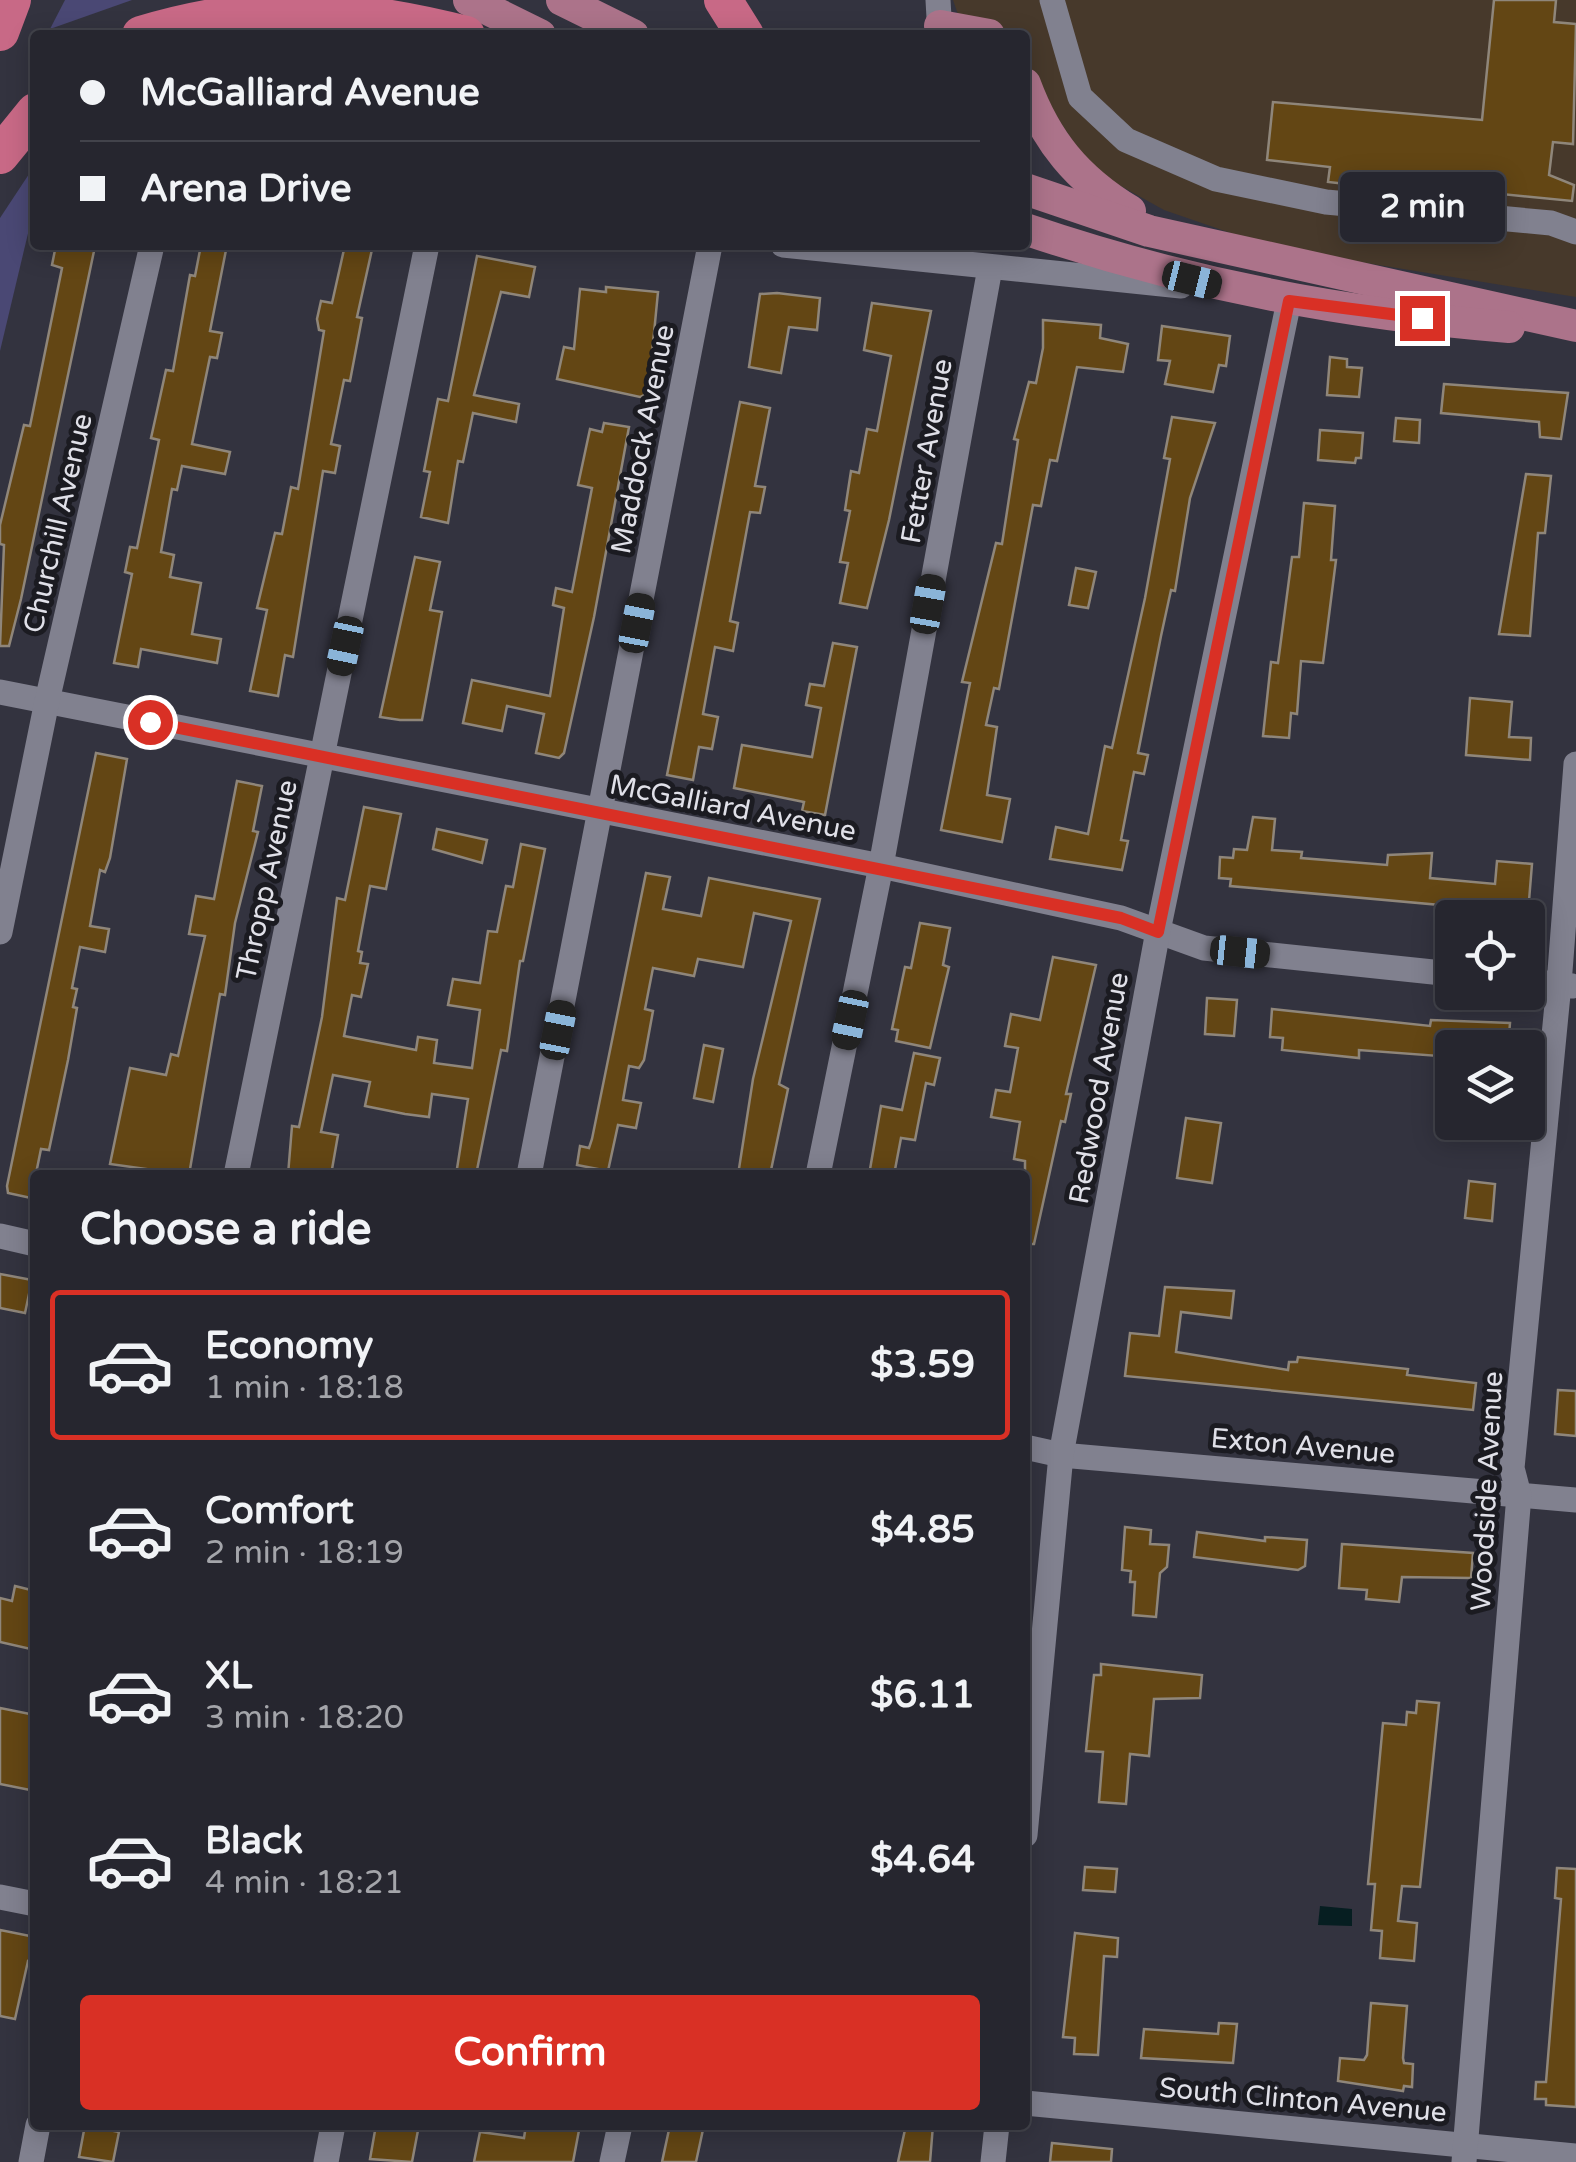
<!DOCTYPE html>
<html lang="en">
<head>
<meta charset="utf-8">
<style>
  body { margin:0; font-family:"Varela Round",sans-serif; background:#32323b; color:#f1f3f6; height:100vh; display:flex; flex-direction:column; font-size:38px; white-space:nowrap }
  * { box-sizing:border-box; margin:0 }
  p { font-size:32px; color:#a4a5aa }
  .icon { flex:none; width:55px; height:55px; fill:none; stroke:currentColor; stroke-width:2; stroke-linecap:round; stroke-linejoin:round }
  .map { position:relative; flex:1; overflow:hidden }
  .details { position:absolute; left:30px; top:1170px; width:1000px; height:960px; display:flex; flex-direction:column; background:#26262f; border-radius:10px; box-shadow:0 5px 25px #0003,0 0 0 2px #42434b }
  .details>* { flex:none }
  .hud { position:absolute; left:30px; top:30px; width:1000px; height:220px; border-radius:10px; box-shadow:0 5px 25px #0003,0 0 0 2px #42434b; display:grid; align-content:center; height:220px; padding:0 50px; background:#26262f }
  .tools { position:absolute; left:1435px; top:900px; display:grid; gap:20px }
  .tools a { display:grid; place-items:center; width:110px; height:110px; border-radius:10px; background:#26262f; box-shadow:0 5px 25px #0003,0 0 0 2px #42434b; font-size:50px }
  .end { position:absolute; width:45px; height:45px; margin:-22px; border:12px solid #d93025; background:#fff; box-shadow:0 0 0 5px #fff }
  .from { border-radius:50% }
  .bubble { position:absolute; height:70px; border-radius:10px; background:#26262f; box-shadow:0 5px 25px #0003,0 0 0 2px #42434b; font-size:32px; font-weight:700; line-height:70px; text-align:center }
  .car { position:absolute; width:30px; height:60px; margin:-30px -15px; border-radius:12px; box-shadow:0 0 8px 2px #0007; background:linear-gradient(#222 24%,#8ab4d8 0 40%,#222 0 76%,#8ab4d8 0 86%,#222 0) }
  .hud b { display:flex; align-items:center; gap:35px; height:95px; font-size:38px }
  .hud b+b { border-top:2px solid #42434b }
  .hud i { width:25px; height:25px; background:#f1f3f6 }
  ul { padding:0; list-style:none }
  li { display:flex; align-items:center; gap:30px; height:150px; margin:0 20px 15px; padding:0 30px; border:5px solid transparent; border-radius:10px }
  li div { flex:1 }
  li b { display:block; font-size:38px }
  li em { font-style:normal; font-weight:700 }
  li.active { border-color:#d93025 }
  li>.icon { width:90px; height:90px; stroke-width:1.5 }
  h2 { padding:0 50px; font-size:45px; line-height:120px }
  .cta { display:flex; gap:20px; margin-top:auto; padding:20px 50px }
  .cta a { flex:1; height:115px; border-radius:10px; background:#d93025; color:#fff; font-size:40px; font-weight:700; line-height:115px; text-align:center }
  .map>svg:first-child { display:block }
  .education { fill:#47392b }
  .green { fill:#4a4874 }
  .water { fill:#061e21 }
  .building { fill:#634614; stroke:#8f867a; stroke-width:2.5 }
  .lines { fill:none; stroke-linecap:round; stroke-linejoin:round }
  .minor { stroke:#81818f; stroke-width:25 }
  .major { stroke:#ac738a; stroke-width:32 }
  .highway { stroke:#c86986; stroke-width:38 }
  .route { stroke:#d93025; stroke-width:12 }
  .labels { text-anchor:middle; stroke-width:10; stroke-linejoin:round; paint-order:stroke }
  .street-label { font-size:28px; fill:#e0e0e8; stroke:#1b1b21 }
</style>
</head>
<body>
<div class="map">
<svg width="1576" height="2162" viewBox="0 0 1576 2162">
  <rect width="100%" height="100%" fill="#33333f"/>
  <!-- education -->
  <polygon class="education" points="953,0 1576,0 1576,297 1274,248 1164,210 1092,170 1025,69 1025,35 1002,35 959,17"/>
  <!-- green -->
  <g class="green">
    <polygon points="65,0 132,0 50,29"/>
    <polygon points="35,165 35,204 0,351 0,218"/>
  </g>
  <!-- water -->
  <polygon class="water" points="1320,1906 1352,1909 1352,1926 1318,1925"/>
  <!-- building -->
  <g class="building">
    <polygon points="1494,0 1556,0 1554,22 1576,24 1573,144 1553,142 1549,175 1574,185 1572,201 1491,193 1493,178 1455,175 1453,192 1435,191 1435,182 1348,173 1347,184 1328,182 1330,167 1267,160 1273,102 1482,120"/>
    <polygon points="56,245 94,251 21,599 9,646 0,646 4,545 0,544 0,525 24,425 30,426 62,268 52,265"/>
    <polygon points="201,245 227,245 210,331 222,333 217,358 210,357 192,444 230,452 225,474 182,466 177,490 172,489 161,552 174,555 170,577 201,583 192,634 221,639 217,663 141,649 138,667 114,663 132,574 125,572 130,547 137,548 159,440 151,438 157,411 166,370 173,371 190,275 195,276"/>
    <polygon points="345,245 373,245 357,317 362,318 350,381 344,380 331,444 340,446 335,473 323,471 293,657 285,655 278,696 250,691 267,610 257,608 275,533 282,534 291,487 298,489 324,331 319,330 317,319 321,301 332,303"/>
    <polygon points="477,256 535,267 529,297 501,292 474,395 519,404 516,422 473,413 463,462 458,461 448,523 421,517 430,472 424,471 438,399 448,401"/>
    <polygon points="606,287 658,292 650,374 646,394 640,397 557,379 564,347 574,349 580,289 606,292"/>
    <polygon points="777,293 820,298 817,330 789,327 781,373 749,367 760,294"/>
    <polygon points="872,303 931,311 889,520 867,608 840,603 848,563 840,562 850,511 845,510 851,471 859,473 867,429 877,431 891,356 864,350"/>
    <polygon points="1043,320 1101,325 1100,338 1128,344 1123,372 1077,367 1057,461 1050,460 1041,506 1033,505 999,689 994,688 986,725 997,727 987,795 1010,799 1002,842 941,830 970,683 962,682 996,543 1002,544 1018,440 1014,439 1029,382 1036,383 1043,348"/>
    <polygon points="1162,326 1230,336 1226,366 1219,365 1213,392 1165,384 1170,361 1158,360"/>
    <polygon points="1330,357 1347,359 1347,367 1362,368 1359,397 1327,395"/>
    <polygon points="1444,384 1568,393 1561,439 1540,437 1539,422 1441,413"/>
    <polygon points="740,402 770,408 755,486 765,487 760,513 750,512 730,621 738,623 733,651 715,647 703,714 718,717 712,749 699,747 693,780 667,775"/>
    <polygon points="1172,417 1215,423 1190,498 1175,591 1171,590 1161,636 1138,753 1148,755 1144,774 1134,772 1121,840 1128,841 1122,870 1050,859 1056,827 1088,834 1105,746 1112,748 1145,598 1170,459 1164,458"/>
    <polygon points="1396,418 1420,420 1419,443 1394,441"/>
    <polygon points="604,423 629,427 594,617 564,753 559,758 536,753 544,714 507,706 502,731 463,723 472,680 550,696 564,608 553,605 556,588 572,592 592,488 578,485 590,429 602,432"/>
    <polygon points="1320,430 1363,433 1361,458 1356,458 1355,463 1318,460"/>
    <polygon points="1526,474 1551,476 1545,533 1538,533 1530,636 1499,634"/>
    <polygon points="1304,503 1335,506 1331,560 1336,560 1323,663 1301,661 1297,714 1291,713 1289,738 1263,736 1271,662 1278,663 1292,557 1299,557"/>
    <polygon points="415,557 440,562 430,610 442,612 422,720 400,720 380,717"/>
    <polygon points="1076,568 1096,572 1088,608 1069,605"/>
    <polygon points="833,643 857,647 825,815 802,811 804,802 734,788 742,745 812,757 821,708 806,705 810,684 824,686"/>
    <polygon points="1470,698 1512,702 1509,737 1531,738 1530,760 1466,755"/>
    <polygon points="96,753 127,759 110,858 105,872 100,870 90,926 109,929 105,952 80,947 72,988 77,989 73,1007 77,1008 68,1060 49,1150 41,1149 31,1198 8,1193 7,1186"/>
    <polygon points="237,781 262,786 253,831 258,832 235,923 225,995 220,994 189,1175 110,1164 130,1068 166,1075 171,1054 178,1056 205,936 189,934 196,896 214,899"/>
    <polygon points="364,807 401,814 386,889 370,886 358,951 362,952 360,963 368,964 361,997 352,995 344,1036 416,1050 418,1037 437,1040 434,1063 472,1068 480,1010 448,1005 453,979 480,983 488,931 497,932 506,886 513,887 521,844 545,849 523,961 520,961 507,1051 501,1050 476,1175 456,1175 468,1099 432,1094 429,1117 405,1114 365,1106 370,1082 333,1075 321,1132 338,1135 331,1175 288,1175 292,1126 299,1127 322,1017 337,898 345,900"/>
    <polygon points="1253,817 1275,819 1272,850 1302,852 1301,858 1387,865 1388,855 1432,853 1430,878 1495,884 1497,861 1532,864 1528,913 1230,886 1231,879 1219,878 1220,857 1233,858 1234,849 1247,850"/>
    <polygon points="437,829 487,840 482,863 433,849"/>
    <polygon points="646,873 670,877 663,909 701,916 709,878 820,899 779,1084 788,1089 770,1175 738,1175 753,1079 791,921 754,913 743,967 698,959 694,976 653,968 645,1009 653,1011 644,1060 639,1068 629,1066 623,1100 641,1103 636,1128 618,1125 608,1171 577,1165 580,1146 589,1148 592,1139"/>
    <polygon points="920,923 950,928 943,965 949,967 930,1048 896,1041 898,1030 892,1029 905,967 911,968"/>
    <polygon points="1053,957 1096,965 1066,1094 1071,1094 1065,1122 1061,1121 1034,1244 1025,1244 1025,1161 1014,1159 1020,1122 991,1117 996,1090 1010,1092 1018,1048 1005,1046 1011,1014 1040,1020"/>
    <polygon points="1207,998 1237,1000 1234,1036 1205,1034"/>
    <polygon points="1272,1009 1430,1026 1431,1020 1510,1023 1508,1048 1452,1048 1452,1057 1359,1050 1359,1058 1282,1050 1283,1038 1270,1037"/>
    <polygon points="704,1045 723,1049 713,1102 694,1098"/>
    <polygon points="914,1053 940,1058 934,1085 926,1083 915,1140 901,1138 894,1175 869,1175 881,1106 902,1110"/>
    <polygon points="1186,1118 1221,1123 1212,1183 1177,1178"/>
    <polygon points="1469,1181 1495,1184 1492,1221 1465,1218"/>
    <polygon points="0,1274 32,1280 25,1313 0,1308"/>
    <polygon points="1165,1287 1234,1291 1231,1318 1181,1312 1176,1352 1288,1370 1289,1362 1297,1362 1298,1357 1408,1369 1407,1375 1476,1383 1473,1410 1125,1376 1130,1333 1159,1336"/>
    <polygon points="1558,1390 1576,1391 1576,1436 1555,1434"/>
    <polygon points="1125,1527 1151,1530 1150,1544 1169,1545 1167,1567 1160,1573 1156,1617 1133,1615 1135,1582 1130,1582 1131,1571 1122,1570"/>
    <polygon points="1197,1532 1265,1541 1265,1537 1307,1540 1305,1566 1298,1570 1194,1557"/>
    <polygon points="1342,1544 1473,1553 1471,1578 1402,1577 1399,1602 1366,1599 1367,1590 1339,1588"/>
    <polygon points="15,1586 35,1591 35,1650 0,1642 0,1598 12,1601"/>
    <polygon points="1101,1664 1202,1675 1200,1698 1154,1699 1149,1756 1130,1754 1126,1804 1099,1802 1103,1752 1086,1751 1094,1675 1101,1675"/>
    <polygon points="1417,1701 1439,1703 1420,1887 1402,1886 1398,1921 1417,1923 1414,1961 1380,1958 1382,1931 1371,1930 1375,1884 1368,1884 1383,1723 1406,1725 1407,1712 1416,1713"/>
    <polygon points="0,1708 35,1715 35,1791 0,1784"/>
    <polygon points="1085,1867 1117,1869 1115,1892 1083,1890"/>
    <polygon points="1557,1868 1576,1869 1576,2107 1546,2105 1546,2099 1535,2099 1536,2082 1546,2082 1561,1899 1555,1898"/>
    <polygon points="0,1930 35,1937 35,1963 28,1961 15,2019 0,2016"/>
    <polygon points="1075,1933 1118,1938 1117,1957 1104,1956 1098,2055 1074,2054 1075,2038 1063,2037"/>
    <polygon points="1371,2003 1407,2006 1403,2058 1404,2063 1413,2064 1412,2087 1404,2086 1403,2091 1338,2081 1340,2058 1364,2060 1367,2055"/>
    <polygon points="1219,2023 1237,2024 1233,2063 1141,2058 1144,2029 1218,2034"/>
    <polygon points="85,2125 119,2132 113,2162 79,2157"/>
    <polygon points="376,2125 419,2125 412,2162 370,2159"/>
    <polygon points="526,2125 580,2125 573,2162 474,2162 480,2132 524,2138"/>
    <polygon points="670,2125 704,2125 696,2162 662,2162"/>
    <polygon points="906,2125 933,2125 930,2162 898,2162"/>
    <polygon points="1052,2143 1112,2149 1111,2162 1050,2162"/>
  </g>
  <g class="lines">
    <!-- minor -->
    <g class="minor">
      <polyline points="938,0 940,35"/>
      <polyline points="1052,0 1080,97 1126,140 1216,179 1326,202 1551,223 1576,232"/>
      <polyline points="783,245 1181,286"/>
      <polyline points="0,692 881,866 1121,918 1204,948 1452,974"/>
      <polyline points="0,932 47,701 152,245"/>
      <polyline points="1528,981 1572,986"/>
      <polyline points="236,1175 427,245"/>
      <polyline points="529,1175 710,245"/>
      <polyline points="818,1175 881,866 990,268"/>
      <polyline points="0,1236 35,1244"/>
      <polyline points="1025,1447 1061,1455 1576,1500"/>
      <polyline points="1025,1835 1061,1455 1158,931 1289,301"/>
      <polyline points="0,1897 35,1904"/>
      <polyline points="1025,2103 1576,2156"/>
      <polyline points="31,2162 38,2125"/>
      <polyline points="326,2162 333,2125"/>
      <polyline points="612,2162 620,2125"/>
      <polyline points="993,2162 997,2125"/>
      <polyline points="1464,2162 1519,1495 1512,1468 1559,984 1576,764"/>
    </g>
    <!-- major -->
    <g class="major">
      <polyline points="469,0 540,35"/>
      <polyline points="562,0 633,35"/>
      <polyline points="940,26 989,35"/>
      <path d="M1025,84C1046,141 1077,179 1130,211"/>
      <polyline points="1025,189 1149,231 1576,326"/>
      <path d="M1025,229C1183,283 1342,314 1509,327"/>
    </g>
    <!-- highway -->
    <g class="highway">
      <polyline points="723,0 745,35"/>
      <polyline points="0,32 12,0"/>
      <path d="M141,35C255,0 349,5 466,35"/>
      <polyline points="0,155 35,112"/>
    </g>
  </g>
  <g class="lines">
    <!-- route -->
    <polyline class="route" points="150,722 1121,918 1158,932 1289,301 1422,318"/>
  </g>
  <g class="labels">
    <!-- street labels -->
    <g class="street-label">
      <text transform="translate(642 439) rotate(-79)" y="10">Maddock Avenue</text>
      <text transform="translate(926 451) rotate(-80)" y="10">Fetter Avenue</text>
      <text transform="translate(57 523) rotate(-77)" y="10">Churchill Avenue</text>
      <text transform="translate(733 807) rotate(11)" y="10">McGalliard Avenue</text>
      <text transform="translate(266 880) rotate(-78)" y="10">Thropp Avenue</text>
      <text transform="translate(1098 1088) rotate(-80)" y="10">Redwood Avenue</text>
      <text transform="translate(1303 1445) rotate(5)" y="10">Exton Avenue</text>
      <text transform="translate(1486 1491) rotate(-87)" y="10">Woodside Avenue</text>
      <text transform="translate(1303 2099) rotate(5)" y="10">South Clinton Avenue</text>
    </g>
  </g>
</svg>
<div class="tools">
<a><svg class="icon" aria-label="locate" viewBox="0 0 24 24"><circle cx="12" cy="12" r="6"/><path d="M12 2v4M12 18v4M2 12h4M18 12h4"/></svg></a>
<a><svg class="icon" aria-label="layers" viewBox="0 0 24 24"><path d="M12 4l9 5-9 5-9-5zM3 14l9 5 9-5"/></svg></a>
</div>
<i class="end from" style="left:150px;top:722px"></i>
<i class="end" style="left:1422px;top:318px"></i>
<div class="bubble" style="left:1340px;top:172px;width:165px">2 min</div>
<i class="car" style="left:1192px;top:280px;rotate:104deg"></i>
<i class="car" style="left:928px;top:604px;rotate:10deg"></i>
<i class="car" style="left:637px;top:623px;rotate:11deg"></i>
<i class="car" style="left:345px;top:646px;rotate:192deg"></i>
<i class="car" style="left:1240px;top:952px;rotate:96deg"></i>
<i class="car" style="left:850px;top:1020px;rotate:192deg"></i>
<i class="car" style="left:558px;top:1030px;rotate:11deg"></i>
<div class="hud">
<b><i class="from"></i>McGalliard Avenue</b>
<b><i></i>Arena Drive</b>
</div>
<section class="details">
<h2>Choose a ride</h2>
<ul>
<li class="active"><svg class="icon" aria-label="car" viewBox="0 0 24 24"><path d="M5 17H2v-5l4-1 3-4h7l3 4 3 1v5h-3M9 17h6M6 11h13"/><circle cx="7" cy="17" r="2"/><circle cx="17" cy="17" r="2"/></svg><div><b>Economy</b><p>1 min · 18:18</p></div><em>$3.59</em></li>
<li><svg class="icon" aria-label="car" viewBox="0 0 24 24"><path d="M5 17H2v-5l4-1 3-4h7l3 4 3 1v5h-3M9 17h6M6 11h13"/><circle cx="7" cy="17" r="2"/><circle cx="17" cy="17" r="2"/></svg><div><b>Comfort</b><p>2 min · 18:19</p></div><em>$4.85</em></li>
<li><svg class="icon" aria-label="car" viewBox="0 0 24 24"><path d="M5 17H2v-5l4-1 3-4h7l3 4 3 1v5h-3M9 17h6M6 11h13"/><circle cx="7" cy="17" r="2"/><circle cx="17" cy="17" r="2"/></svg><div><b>XL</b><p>3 min · 18:20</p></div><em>$6.11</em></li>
<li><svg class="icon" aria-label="car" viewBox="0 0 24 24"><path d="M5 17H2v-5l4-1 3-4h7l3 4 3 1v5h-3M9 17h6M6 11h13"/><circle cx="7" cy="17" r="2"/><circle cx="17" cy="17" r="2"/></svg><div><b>Black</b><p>4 min · 18:21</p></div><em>$4.64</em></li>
</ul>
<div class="cta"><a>Confirm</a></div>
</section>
</div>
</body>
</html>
